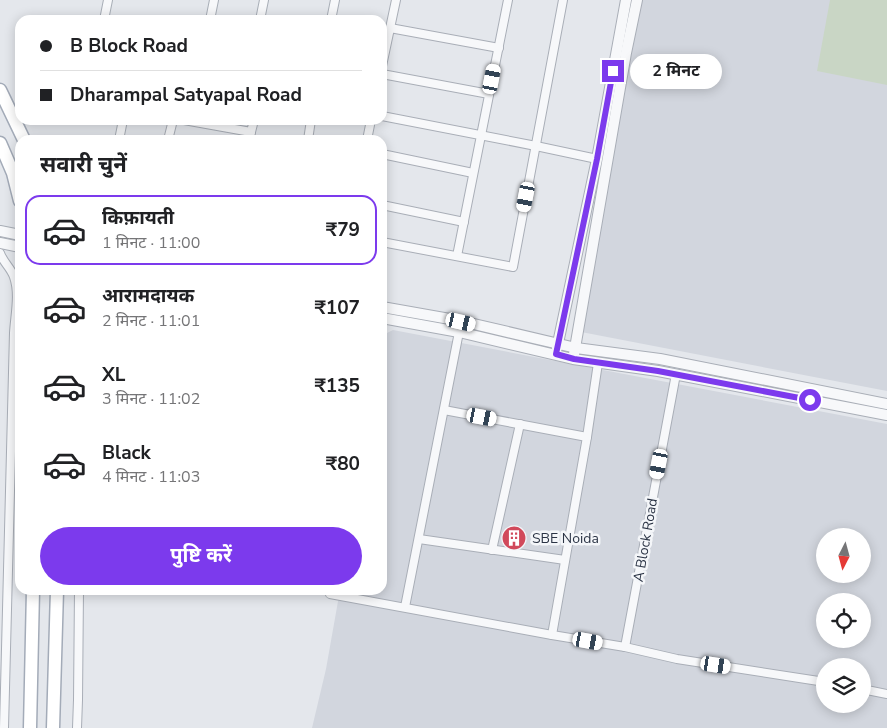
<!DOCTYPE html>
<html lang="hi">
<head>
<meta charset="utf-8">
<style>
  body { margin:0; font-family:"Nunito Sans","Noto Sans Devanagari",sans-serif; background:#f2f2f2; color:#202124; height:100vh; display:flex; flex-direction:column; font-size:19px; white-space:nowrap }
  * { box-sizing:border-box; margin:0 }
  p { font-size:16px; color:#757577 }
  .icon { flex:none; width:28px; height:28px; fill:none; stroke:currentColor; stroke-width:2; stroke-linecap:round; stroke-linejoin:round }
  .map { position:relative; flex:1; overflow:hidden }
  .drawer { position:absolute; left:15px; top:135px; width:372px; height:460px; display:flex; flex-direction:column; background:#fff; border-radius:15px; box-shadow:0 2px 12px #0003 }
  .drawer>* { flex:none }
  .hud { position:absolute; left:15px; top:15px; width:372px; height:110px; border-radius:15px; box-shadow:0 2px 12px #0003; display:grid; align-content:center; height:110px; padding:0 25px; background:#fff }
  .needle { width:32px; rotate:186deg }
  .buttons { position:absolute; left:816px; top:528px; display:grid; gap:10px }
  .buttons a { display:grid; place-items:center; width:55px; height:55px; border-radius:50%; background:#fff; box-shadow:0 2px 12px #0003; font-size:25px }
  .end { position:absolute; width:22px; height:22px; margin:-11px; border:6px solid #7c3aed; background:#fff; box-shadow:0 0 0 2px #fff }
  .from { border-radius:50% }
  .bubble { position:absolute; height:35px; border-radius:18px; background:#fff; box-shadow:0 2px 12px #0003; font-size:16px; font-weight:700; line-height:35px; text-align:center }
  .car { position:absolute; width:15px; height:30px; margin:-15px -8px; border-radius:6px; box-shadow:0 0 4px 1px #0007; background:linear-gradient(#fff 24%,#345 0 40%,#fff 0 76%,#345 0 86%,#fff 0) }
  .hud b { display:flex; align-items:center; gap:18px; height:48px; font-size:19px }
  .hud b+b { border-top:1px solid #e0e0e0 }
  .hud i { width:12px; height:12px; background:#202124 }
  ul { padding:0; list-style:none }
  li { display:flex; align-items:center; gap:15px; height:70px; margin:0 10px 8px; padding:0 15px; border:2px solid transparent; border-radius:15px }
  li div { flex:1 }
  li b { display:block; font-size:19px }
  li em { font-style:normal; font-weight:700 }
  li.current { border-color:#7c3aed }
  li>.icon { width:45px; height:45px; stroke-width:1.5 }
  h2 { padding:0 25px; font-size:22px; line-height:60px }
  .button { display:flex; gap:10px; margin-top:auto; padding:10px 25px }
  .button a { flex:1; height:58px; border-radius:30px; background:#7c3aed; color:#fff; font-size:20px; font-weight:700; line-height:58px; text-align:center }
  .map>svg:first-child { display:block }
  .built { fill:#d2d6de; fill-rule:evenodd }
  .green { fill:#c9d6c5 }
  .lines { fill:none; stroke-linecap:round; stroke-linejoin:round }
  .minor-casing { stroke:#a9aeb7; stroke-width:10 }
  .tertiary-casing { stroke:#a9aeb7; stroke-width:12 }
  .primary-casing { stroke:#a3abb8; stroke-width:15 }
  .minor { stroke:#f7f8fa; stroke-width:8 }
  .tertiary { stroke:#f7f8fa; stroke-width:10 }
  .primary { stroke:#fff; stroke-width:12 }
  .route { stroke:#7c3aed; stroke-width:6 }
  .labels { text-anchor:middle; stroke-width:5; stroke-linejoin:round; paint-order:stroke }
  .poi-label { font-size:14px; fill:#2b3445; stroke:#f4f6f9; text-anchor:start }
  .street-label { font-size:14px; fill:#2b3445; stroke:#f4f6f9 }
</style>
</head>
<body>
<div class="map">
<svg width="887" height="728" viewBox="0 0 887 728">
  <rect width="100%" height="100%" fill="#e4e7ec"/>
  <!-- built -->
  <g class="built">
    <polygon points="634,0 887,0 887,391 576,331"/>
    <path d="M393,330L887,424V728H312L326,669L340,590H382V346L385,334ZM825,536H862V574H825ZM825,601H862V639H825ZM825,666H862V704H825Z"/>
  </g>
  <!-- green -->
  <polygon class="green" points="830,0 887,0 887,85 817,71"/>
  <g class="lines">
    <defs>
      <g id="minor">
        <polyline points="104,20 108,0"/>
        <polyline points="210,20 214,0"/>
        <polyline points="260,20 264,0"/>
        <polyline points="331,20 335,0"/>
        <polyline points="390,28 499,48"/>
        <polyline points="382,66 396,0"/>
        <polyline points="382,74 489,94"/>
        <polyline points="382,116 536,146 597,159"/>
        <polyline points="184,120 251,132"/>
        <polyline points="119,140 123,120"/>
        <polyline points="168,140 173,120"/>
        <polyline points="249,140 254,120"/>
        <polyline points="308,140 311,120"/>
        <polyline points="367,140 371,120"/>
        <polyline points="382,154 473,173"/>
        <polyline points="382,205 464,222"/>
        <polyline points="382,242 513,267 563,0"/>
        <path d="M0,253C3,262 11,268 14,277C20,294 15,315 14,333L4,728"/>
        <polyline points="457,256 508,0"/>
        <polyline points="444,410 587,437"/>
        <polyline points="419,539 565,560"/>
        <polyline points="492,550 520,424"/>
        <polyline points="330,594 552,635 625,647 677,659 825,682"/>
        <polyline points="405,607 459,332"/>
        <polyline points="552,635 587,437 598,363"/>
        <polyline points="625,647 676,374"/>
        <polyline points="862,689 887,694"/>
        <polyline points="77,728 78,700 79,590"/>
      </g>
      <g id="tertiary">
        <polyline points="0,231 20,235"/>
        <polyline points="0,243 20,247"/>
        <polyline points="382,307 461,321 576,348 660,359 887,404"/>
        <polyline points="382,318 459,332 573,359 658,371 887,415"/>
        <polyline points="557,348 597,159 626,0"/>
        <polyline points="574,354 626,53 637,0"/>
      </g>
      <g id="primary">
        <polyline points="0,90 24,140"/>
        <polyline points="0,143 13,173 20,201"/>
        <polyline points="30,728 33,590"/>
        <polyline points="53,728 57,590"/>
      </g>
    </defs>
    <!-- minor casing -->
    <use href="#minor" class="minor-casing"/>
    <!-- tertiary casing -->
    <use href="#tertiary" class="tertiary-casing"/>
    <!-- primary casing -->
    <use href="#primary" class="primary-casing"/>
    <!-- minor -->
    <use href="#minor" class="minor"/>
    <!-- tertiary -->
    <use href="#tertiary" class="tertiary"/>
    <!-- primary -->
    <use href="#primary" class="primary"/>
  </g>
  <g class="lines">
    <!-- route -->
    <polyline class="route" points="613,71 597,159 556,354 574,359 658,371 810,400"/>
  </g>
  <!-- icons -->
  <defs>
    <symbol id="building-disc" viewBox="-11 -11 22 22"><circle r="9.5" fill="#d1495b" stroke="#f4f6f9"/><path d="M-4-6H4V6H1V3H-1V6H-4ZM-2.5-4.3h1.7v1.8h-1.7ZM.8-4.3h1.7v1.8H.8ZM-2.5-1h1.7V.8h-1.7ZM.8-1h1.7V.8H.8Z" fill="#fff"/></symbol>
  </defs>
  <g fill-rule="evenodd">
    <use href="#building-disc" x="500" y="524" width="28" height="28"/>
  </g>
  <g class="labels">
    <!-- poi labels -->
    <g class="poi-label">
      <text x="532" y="543">SBE Noida</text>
    </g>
    <!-- street labels -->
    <g class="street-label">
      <text transform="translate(645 540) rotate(-80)" y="5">A Block Road</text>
    </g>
  </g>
</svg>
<div class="buttons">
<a><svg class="needle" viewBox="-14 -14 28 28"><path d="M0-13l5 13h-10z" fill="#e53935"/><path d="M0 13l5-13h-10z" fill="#757577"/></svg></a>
<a><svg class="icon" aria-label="locate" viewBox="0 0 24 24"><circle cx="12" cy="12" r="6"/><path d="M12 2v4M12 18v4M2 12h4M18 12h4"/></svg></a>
<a><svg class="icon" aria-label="layers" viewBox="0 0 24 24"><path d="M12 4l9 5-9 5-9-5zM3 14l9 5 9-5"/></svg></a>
</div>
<i class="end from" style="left:810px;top:400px"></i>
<i class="end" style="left:613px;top:71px"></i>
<div class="bubble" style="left:630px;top:54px;width:92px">2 मिनट</div>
<i class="car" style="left:492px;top:79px;rotate:11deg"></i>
<i class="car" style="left:526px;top:197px;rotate:191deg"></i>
<i class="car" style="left:461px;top:322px;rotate:103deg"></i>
<i class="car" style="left:482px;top:417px;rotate:101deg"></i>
<i class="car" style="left:659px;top:464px;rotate:191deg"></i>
<i class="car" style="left:588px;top:641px;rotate:100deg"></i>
<i class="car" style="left:716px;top:665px;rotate:99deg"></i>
<div class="hud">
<b><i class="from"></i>B Block Road</b>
<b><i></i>Dharampal Satyapal Road</b>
</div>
<section class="drawer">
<h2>सवारी चुनें</h2>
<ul>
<li class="current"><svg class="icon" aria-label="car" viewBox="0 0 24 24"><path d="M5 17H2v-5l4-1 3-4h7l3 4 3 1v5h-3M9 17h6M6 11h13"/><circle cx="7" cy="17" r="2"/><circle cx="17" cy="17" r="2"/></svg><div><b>किफ़ायती</b><p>1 मिनट · 11:00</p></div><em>₹79</em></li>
<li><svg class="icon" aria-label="car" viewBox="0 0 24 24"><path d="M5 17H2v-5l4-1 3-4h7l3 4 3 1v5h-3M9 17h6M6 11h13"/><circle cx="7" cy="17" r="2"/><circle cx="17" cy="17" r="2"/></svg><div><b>आरामदायक</b><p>2 मिनट · 11:01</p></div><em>₹107</em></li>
<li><svg class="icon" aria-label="car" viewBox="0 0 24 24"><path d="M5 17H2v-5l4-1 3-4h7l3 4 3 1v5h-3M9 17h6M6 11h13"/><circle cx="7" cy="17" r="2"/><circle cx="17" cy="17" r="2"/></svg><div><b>XL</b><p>3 मिनट · 11:02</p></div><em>₹135</em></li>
<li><svg class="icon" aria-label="car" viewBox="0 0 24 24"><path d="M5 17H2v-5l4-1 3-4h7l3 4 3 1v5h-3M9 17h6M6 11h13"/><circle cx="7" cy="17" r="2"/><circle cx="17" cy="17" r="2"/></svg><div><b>Black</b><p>4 मिनट · 11:03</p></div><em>₹80</em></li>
</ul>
<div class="button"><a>पुष्टि करें</a></div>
</section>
</div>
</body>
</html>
